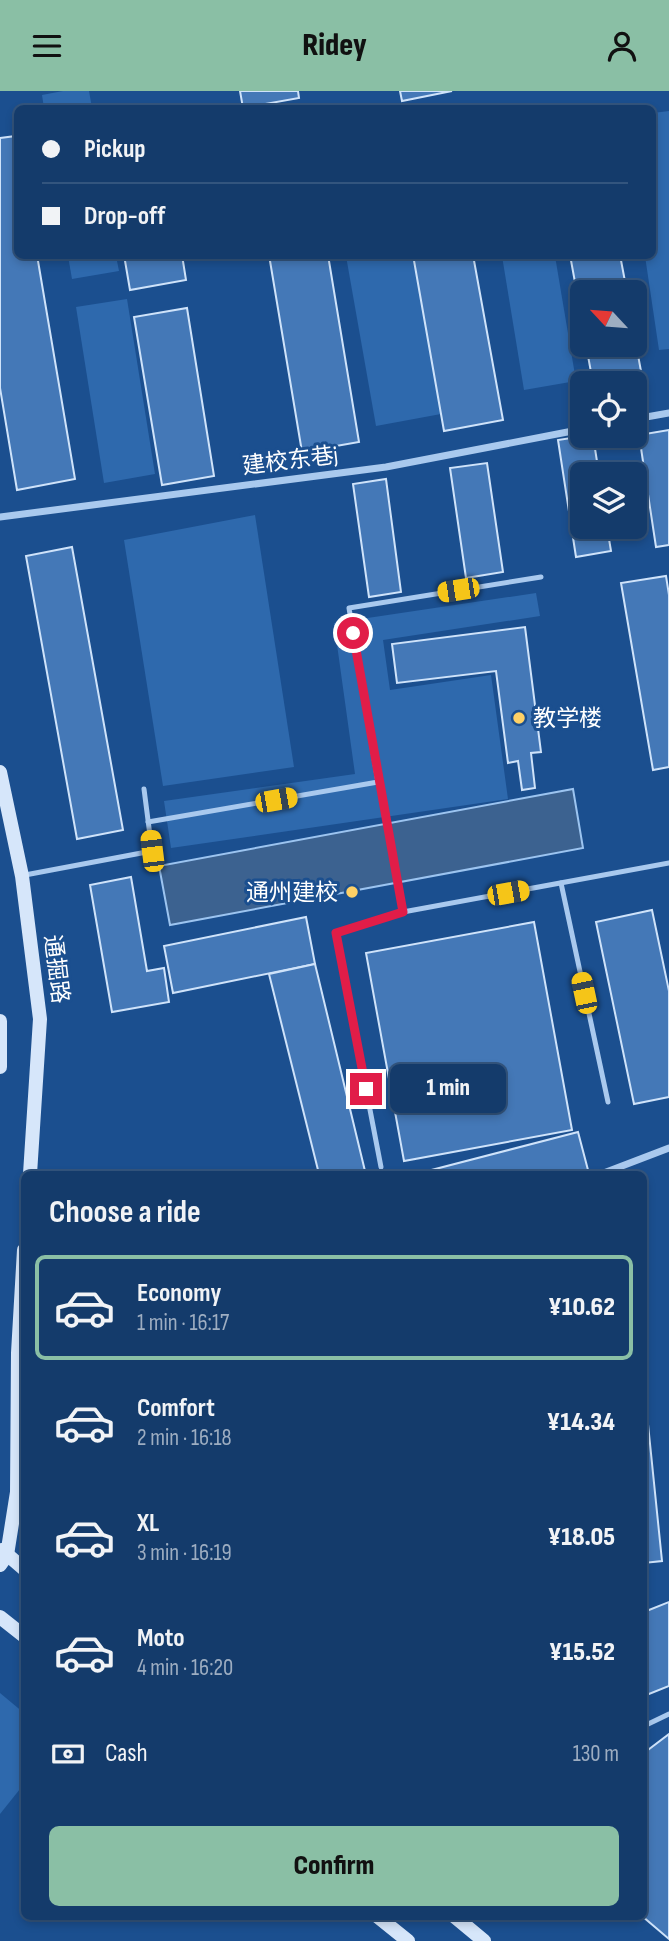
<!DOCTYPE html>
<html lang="en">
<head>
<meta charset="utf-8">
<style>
  body { margin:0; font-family:"Sofia Sans Condensed","Noto Sans SC",sans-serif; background:#214673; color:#f1f3f6; height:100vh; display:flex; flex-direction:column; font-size:26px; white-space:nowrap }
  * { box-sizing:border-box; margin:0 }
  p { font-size:23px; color:#9dadc1 }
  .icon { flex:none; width:38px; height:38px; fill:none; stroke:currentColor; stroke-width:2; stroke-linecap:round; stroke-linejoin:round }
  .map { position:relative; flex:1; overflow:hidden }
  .panel { position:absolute; left:21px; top:1080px; width:626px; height:749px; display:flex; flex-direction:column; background:#143b6b; border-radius:10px; box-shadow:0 4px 10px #0003,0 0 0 2px #33557e }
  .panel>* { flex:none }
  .guide { position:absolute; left:14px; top:14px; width:642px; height:154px; border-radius:10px; box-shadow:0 4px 10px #0003,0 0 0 2px #33557e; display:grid; align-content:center; height:154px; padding:0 28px; background:#143b6b }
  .needle { width:46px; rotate:296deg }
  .buttons { position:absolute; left:570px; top:189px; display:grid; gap:14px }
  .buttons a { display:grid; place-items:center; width:77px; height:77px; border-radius:10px; background:#143b6b; box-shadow:0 4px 10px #0003,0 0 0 2px #33557e; font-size:35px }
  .end { position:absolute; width:32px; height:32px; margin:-16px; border:9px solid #e11d48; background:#fff; box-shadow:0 0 0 4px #fff }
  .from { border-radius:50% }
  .bubble { position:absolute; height:49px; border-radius:10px; background:#143b6b; box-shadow:0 4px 10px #0003,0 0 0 2px #33557e; font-size:23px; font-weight:800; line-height:49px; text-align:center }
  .car { position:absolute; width:21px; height:42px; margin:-21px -10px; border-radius:9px; box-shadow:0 0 5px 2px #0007; background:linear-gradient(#f5c518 24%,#345 0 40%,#f5c518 0 76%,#345 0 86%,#f5c518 0) }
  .guide b { display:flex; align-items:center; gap:24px; height:66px; font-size:26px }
  .guide b+b { border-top:2px solid #33557e }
  .guide i { width:18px; height:18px; background:#f1f3f6 }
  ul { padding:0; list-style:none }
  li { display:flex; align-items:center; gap:21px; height:105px; margin:0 14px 10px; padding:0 14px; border:4px solid transparent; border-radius:10px }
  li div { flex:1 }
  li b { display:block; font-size:26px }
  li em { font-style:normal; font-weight:800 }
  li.active { border-color:#8abfa5 }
  li>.icon { width:63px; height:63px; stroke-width:1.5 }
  h2 { padding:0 28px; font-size:32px; line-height:84px }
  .pay { display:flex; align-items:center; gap:18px; height:77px; padding:0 28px; font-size:26px }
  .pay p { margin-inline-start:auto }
  .primary-button { display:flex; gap:14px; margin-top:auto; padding:14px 28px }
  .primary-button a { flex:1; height:80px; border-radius:10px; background:#8abfa5; color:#111; font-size:28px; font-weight:800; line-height:80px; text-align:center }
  header { display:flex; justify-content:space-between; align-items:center; height:91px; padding:0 28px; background:#8abfa5; color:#111; font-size:32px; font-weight:800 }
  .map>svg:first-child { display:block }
  .green { fill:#2e69ad }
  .water { fill:#3c6290; stroke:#9cc4f0; stroke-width:2 }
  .building { fill:#4478b7; stroke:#cfe3fa; stroke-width:2 }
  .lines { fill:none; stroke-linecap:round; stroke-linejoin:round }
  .lane { stroke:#a9c9ee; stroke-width:5 }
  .street { stroke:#a9c9ee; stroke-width:7 }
  .secondary { stroke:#d6e6fa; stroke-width:14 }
  .route { stroke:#e11d48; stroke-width:9 }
  .poi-dot { fill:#ffd166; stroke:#1b4f8f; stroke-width:2.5 }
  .labels { text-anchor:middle; stroke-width:6; stroke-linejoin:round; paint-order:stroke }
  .street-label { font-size:23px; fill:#fff; stroke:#1b4f8f }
  .poi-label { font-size:23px; fill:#fff; stroke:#1b4f8f; text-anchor:start }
</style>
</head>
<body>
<header><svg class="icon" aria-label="menu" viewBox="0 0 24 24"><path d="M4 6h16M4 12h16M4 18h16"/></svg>Ridey<svg class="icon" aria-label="person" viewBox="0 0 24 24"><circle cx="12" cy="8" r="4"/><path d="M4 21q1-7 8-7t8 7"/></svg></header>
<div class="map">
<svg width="669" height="1850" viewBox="0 0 669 1850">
  <rect width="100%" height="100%" fill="#1b4f8f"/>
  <!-- green -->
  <g class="green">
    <polygon points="63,0 89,0 92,17 44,17 42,4"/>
    <polygon points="669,20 669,258 659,259 645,165 653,164 653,22"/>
    <polygon points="68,165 116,165 119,180 72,188"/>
    <polygon points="346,165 413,165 441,323 376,335"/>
    <polygon points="502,165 555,165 576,290 524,299"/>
    <polygon points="127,208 155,383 104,392 76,216"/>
    <polygon points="255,424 294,676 163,695 124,449"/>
    <polygon points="536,502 540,525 383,549 390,599 491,584 508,708 171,757 164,710 355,683 334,532"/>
    <polygon points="0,1602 24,1622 24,1693 0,1723"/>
  </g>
  <!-- water -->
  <polygon class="water" points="573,698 583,757 170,834 159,775"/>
  <!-- building -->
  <g class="building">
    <polygon points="240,0 298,0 299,7 243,17"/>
    <polygon points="400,0 452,0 402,10"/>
    <polygon points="16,45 18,164 37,164 75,388 17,399 0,297 0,47"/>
    <polygon points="124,164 182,164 186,189 130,199"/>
    <polygon points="269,164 328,164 359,351 302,361"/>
    <polygon points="413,164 473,164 503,329 444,340"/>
    <polygon points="570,164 620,164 627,201 583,201 583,235"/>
    <polygon points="187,217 214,385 162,394 134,226"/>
    <polygon points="635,248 646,307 635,309 635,292 593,292 586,254 635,254"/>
    <polygon points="669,339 669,454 656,456 639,344"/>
    <polygon points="584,345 593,345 599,383 583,383 583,436 607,436 611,460 576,466 558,349"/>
    <polygon points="487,372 503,481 466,487 450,377"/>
    <polygon points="386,388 401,501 369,506 353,393"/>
    <polygon points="72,456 123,739 77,748 26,465"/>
    <polygon points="666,485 669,504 669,676 653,679 621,492"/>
    <polygon points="525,536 541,661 531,662 535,697 522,699 518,670 508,672 496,580 397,592 392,553"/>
    <polygon points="131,786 147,880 164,877 169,911 112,921 90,794"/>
    <polygon points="652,819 669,900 669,1006 634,1013 596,831"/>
    <polygon points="306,826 315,873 173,902 164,855"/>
    <polygon points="534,831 572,1039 404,1070 366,862"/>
    <polygon points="315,873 365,1080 371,1083 319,1083 269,883"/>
    <polygon points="578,1041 588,1079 570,1083 416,1083"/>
    <polygon points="644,1294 662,1470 644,1472"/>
    <polygon points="669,1511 669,1595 644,1605 644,1521"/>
    <polygon points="669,1643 669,1848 642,1825 644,1662"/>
  </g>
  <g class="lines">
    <!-- lane -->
    <g class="lane">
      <polyline points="378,691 349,517 541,486"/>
      <polyline points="148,731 378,691 385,714 403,821 336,842 381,1076"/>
      <polyline points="25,784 152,760 144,698"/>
      <polyline points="561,792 608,1011"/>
      <polyline points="403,821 669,772"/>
      <polyline points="644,1635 669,1623"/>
    </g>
    <!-- street -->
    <g class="street">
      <polyline points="635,328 669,322"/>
      <polyline points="0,426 386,376 583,338"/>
      <polyline points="601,1083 669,1057"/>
    </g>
    <!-- secondary -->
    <g class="secondary">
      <polyline points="0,681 22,785 40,928 30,1083"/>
      <polyline points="0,930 0,976"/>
      <polyline points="2,1459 24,1478"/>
      <polyline points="0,1474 7,1464 17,1401 18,1262 24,1159"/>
      <polyline points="0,1526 24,1545"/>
      <polyline points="377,1825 408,1850"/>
      <polyline points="454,1825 484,1850"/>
    </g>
  </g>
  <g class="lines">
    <!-- route -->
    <polyline class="route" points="353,542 403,821 336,842 366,998"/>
  </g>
  <!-- markers -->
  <g class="poi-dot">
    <circle cx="519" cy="627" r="7"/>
    <circle cx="352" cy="801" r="7"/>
  </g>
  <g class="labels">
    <!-- street labels -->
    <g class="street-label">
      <text transform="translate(290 369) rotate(-7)" y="8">建校东巷j</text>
      <text transform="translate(57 878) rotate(83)" y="8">通掘路</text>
    </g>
    <!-- poi labels -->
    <g class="poi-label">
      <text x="533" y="635">教学楼</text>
      <text x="338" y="809" text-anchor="end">通州建校</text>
    </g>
  </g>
</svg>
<div class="buttons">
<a><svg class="needle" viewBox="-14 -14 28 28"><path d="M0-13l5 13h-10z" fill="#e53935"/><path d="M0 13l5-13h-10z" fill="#9dadc1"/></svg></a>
<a><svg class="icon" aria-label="locate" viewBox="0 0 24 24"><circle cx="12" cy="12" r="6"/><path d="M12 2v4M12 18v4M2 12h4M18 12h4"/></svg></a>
<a><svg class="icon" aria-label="layers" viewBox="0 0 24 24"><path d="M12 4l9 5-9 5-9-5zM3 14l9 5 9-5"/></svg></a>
</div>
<i class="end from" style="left:353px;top:542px"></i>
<i class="end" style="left:366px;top:998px"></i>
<div class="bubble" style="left:390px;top:973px;width:116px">1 min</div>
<i class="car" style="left:458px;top:499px;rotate:261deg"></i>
<i class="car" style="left:276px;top:709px;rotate:80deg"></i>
<i class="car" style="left:152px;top:760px;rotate:353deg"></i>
<i class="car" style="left:508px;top:802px;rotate:80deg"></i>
<i class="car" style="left:584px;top:902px;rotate:348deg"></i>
<div class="guide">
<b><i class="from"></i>Pickup</b>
<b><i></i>Drop-off</b>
</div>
<section class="panel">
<h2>Choose a ride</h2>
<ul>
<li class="active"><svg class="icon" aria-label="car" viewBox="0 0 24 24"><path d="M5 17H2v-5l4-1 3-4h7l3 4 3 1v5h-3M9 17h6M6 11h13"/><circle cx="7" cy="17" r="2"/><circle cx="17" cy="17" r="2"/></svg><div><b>Economy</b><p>1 min · 16:17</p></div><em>¥10.62</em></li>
<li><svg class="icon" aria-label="car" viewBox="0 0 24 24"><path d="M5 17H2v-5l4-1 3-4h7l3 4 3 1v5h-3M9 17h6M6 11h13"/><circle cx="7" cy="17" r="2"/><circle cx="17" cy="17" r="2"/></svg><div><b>Comfort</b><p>2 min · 16:18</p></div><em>¥14.34</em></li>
<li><svg class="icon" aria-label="car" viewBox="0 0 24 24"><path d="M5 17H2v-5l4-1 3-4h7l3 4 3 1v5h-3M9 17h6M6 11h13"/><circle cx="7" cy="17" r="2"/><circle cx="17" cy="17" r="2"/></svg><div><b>XL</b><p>3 min · 16:19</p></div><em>¥18.05</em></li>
<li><svg class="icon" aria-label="car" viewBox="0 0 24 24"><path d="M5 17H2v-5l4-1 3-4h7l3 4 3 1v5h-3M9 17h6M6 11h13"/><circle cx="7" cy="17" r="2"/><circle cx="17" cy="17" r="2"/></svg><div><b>Moto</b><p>4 min · 16:20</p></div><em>¥15.52</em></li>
</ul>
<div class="pay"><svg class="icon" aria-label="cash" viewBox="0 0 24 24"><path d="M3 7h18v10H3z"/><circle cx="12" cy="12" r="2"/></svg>Cash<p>130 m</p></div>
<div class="primary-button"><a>Confirm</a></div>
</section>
</div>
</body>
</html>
